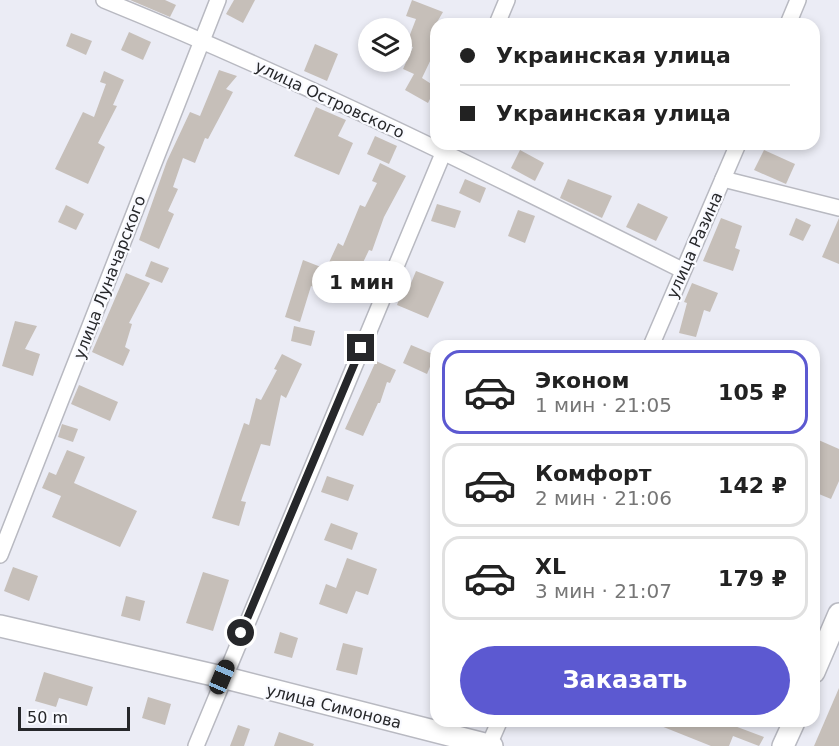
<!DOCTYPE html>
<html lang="ru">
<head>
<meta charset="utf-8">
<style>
  body { margin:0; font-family:"DejaVu Sans",sans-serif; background:#f6f6f6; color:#222; height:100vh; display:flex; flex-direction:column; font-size:22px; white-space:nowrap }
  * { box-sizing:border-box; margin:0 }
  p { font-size:20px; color:#767676 }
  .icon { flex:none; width:33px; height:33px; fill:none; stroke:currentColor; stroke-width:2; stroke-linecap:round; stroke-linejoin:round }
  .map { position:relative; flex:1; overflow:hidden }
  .side { position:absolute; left:430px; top:340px; width:390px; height:387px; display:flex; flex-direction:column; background:#fff; border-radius:18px; box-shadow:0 3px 9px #0003 }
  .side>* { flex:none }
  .banner { position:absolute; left:430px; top:18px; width:390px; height:132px; border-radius:18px; box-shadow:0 3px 9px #0003; display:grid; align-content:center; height:132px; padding:0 30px; background:#fff }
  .buttons { position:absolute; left:358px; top:18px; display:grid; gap:12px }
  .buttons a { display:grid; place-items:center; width:54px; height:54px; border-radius:50%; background:#fff; box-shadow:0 3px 9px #0003; font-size:30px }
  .scale { position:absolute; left:18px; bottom:15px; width:112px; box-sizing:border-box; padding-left:6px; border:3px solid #26272a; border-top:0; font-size:16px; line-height:21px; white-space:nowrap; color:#26272a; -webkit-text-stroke:4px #f9faff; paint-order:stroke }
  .end { position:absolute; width:27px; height:27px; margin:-14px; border:8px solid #26272a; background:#fff; box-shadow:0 0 0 3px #fff }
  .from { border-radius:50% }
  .bubble { position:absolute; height:42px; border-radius:21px; background:#fff; box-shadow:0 3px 9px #0003; font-size:20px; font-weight:800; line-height:42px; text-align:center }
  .car { position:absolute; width:18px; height:36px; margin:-18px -9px; border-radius:8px; box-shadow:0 0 4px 2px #0007; background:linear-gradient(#222 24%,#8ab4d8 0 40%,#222 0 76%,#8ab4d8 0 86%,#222 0) }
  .banner b { display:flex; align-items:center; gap:21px; height:57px; font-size:22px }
  .banner b+b { border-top:2px solid #e0e0e0 }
  .banner i { width:15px; height:15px; background:#222 }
  ul { padding:10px 0 0; list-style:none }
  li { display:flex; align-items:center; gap:18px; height:84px; margin:0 12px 9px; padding:0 18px; border:3px solid #e0e0e0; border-radius:18px }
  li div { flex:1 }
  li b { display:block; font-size:22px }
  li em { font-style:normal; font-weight:800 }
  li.selected { border-color:#5c59d1 }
  li>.icon { width:54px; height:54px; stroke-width:1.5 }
  .button { display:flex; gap:12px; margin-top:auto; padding:12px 30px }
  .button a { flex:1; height:69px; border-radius:36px; background:#5c59d1; color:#fff; font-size:24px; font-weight:800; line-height:69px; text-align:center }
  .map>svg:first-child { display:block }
  .building { fill:#c6bfb9 }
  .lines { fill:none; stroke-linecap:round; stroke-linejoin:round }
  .street-casing { stroke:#b8b9c1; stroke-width:18 }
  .secondary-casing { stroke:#b8b9c1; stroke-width:24 }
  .street { stroke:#fff; stroke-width:15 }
  .secondary { stroke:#fff; stroke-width:21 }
  .route { stroke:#26272a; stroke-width:8 }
  .labels { text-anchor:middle; stroke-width:4.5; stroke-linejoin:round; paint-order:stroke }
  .street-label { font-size:16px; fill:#26272a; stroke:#f9faff }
</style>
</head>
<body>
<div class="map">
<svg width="839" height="746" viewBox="0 0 839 746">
  <rect width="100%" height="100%" fill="#ebecf5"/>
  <!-- building -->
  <g class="building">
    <polygon points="130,0 165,0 176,5 170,17"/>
    <polygon points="234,0 255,0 243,23 226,14"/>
    <polygon points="412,0 443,12 436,24 436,56 433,55 422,78 436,87 428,103 405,90 414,74 403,69 413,47 406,45 416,19 406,16"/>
    <polygon points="129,32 151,42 143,60 121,50"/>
    <polygon points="71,33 92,41 86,55 66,46"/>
    <polygon points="315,44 338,54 327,81 304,71"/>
    <polygon points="219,70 237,76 226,89 233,92 208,139 205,138 195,163 183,158 173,187 178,189 168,211 174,214 159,249 139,240 167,161 190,112 200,116"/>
    <polygon points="104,71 124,80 113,105 117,106 98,143 105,147 88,184 55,169 83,112 94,117 106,84 100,82"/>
    <polygon points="316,107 346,120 338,136 353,143 339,175 294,156"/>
    <polygon points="375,136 397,146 389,164 367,154"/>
    <polygon points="520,150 544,163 535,181 511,168"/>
    <polygon points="764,150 795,164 786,184 754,170"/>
    <polygon points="380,163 406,176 384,217 372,251 369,250 358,273 350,269 338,297 311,286 300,322 285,317 303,260 326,269 338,243 343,246 360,205 365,207 377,183 372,181"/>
    <polygon points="465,179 486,188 480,203 459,193"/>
    <polygon points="568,179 612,196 602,218 560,198"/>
    <polygon points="638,203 668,217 656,241 626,227"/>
    <polygon points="437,204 461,211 455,228 431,221"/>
    <polygon points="66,205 84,214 76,230 58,222"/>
    <polygon points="518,210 535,216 525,243 508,236"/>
    <polygon points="721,218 742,226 735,248 740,250 733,271 703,261"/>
    <polygon points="796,218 811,225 803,241 789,235"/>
    <polygon points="839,218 839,264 822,257"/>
    <polygon points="151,261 169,268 162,283 145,276"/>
    <polygon points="416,271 444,282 428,318 397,305 401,293 406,295"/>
    <polygon points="126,273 150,283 129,323 132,324 125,347 130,350 123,366 92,352"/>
    <polygon points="692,283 718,293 710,312 704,310 696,337 679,333 687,303 684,302"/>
    <polygon points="15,321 37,326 25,349 40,354 33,376 2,366"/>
    <polygon points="294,326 315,331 311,346 291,341"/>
    <polygon points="411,345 435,355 427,374 403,363"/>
    <polygon points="282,354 302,364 286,398 281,395 270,446 261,444 241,501 246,502 239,526 212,518 244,423 249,425 256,398 261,400 277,370 274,369"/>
    <polygon points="376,361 396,370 390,383 387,382 380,403 378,403 363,436 345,429"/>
    <polygon points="79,385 118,402 110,421 71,404"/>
    <polygon points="62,424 78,429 73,442 58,437"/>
    <polygon points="814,438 839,449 839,481 831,499 814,492"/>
    <polygon points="67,450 85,457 74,483 137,511 120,547 52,517 61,496 42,488 49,472 56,475"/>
    <polygon points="327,476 354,485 348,501 321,492"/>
    <polygon points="331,523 358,533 352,550 324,540"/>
    <polygon points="347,558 377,569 368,595 356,591 347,614 319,604 326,584 336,588"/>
    <polygon points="13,567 38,576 29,601 4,591"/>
    <polygon points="203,572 229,580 213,631 186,623"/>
    <polygon points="126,596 145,601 140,621 121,616"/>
    <polygon points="280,632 298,638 292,658 274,653"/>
    <polygon points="343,643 363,648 357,675 336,670"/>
    <polygon points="44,672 93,687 87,706 59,698 56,707 35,701"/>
    <polygon points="839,688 839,746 814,746"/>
    <polygon points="148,697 171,704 165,725 142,718"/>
    <polygon points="651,722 724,722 764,737 759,746 733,736 729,746 711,746"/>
    <polygon points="238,725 250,729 244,746 230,746"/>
    <polygon points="279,732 314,744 313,746 274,746"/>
  </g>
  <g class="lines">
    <defs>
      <g id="street">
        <path d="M104,0C301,80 492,175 682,270"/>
        <polyline points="497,24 507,0"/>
        <polyline points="788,24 798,0"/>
        <polyline points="723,179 839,208"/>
        <polyline points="651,346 738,144"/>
        <polyline points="0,555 218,0"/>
        <polyline points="489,745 499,722"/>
        <polyline points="196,746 447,144"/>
      </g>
      <g id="secondary">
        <polyline points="0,626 222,677 492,746"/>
        <polyline points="814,672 839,614"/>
        <polyline points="783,746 794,722"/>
      </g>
    </defs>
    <!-- street casing -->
    <use href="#street" class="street-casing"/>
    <!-- secondary casing -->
    <use href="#secondary" class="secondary-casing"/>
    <!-- street -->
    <use href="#street" class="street"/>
    <!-- secondary -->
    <use href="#secondary" class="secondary"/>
  </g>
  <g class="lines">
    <!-- route -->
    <polyline class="route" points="241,633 361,348"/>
  </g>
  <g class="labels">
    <!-- street labels -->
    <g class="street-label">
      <text transform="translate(330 99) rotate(25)" y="6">улица Островского</text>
      <text transform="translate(694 245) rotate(-66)" y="6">улица Разина</text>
      <text transform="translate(109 277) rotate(-69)" y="6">улица Луначарского</text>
      <text transform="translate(334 706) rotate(14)" y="6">улица Симонова</text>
    </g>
  </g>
</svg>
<div class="buttons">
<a><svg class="icon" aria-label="layers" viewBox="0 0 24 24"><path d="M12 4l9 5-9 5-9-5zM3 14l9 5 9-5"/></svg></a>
</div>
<div class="scale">50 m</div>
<i class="end from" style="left:241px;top:633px"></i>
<i class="end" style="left:361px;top:348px"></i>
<div class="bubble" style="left:312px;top:261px;width:99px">1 мин</div>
<i class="car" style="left:222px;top:677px;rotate:23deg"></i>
<div class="banner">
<b><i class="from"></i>Украинская улица</b>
<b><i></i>Украинская улица</b>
</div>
<section class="side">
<ul>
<li class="selected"><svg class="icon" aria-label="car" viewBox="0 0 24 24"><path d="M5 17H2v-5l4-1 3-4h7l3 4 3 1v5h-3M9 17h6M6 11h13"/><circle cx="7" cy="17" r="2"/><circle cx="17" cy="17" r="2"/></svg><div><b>Эконом</b><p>1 мин · 21:05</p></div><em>105 ₽</em></li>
<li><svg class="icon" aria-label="car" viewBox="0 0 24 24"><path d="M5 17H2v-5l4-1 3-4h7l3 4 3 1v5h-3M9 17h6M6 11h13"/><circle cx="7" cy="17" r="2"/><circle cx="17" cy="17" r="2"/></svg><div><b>Комфорт</b><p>2 мин · 21:06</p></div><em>142 ₽</em></li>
<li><svg class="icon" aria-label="car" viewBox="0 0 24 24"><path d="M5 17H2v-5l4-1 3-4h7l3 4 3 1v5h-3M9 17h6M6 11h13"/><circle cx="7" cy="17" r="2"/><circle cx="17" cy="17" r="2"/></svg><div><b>XL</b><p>3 мин · 21:07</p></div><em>179 ₽</em></li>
</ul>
<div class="button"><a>Заказать</a></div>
</section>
</div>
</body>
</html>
